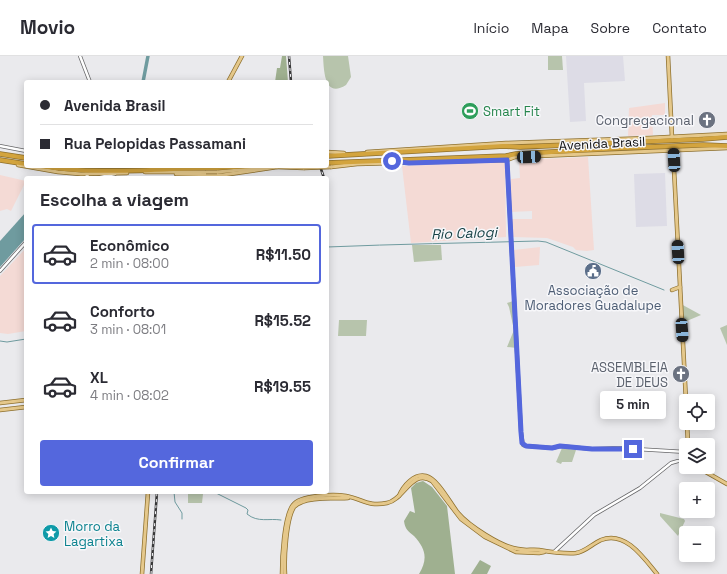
<!DOCTYPE html>
<html lang="pt">
<head>
<meta charset="utf-8">
<style>
  body { margin:0; font-family:"Space Grotesk",sans-serif; background:#f7f7f7; color:#2b2b33; height:100vh; display:flex; flex-direction:column; font-size:15px; white-space:nowrap }
  * { box-sizing:border-box; margin:0 }
  p { font-size:13px; color:#7c7c81 }
  .icon { flex:none; width:22px; height:22px; fill:none; stroke:currentColor; stroke-width:2; stroke-linecap:round; stroke-linejoin:round }
  .map { position:relative; flex:1; overflow:hidden }
  .side { position:absolute; left:24px; top:120px; width:305px; height:318px; display:flex; flex-direction:column; background:#fff; border-radius:4px; box-shadow:0 2px 10px #0003 }
  .side>* { flex:none }
  .top-card { position:absolute; left:24px; top:24px; width:305px; height:88px; border-radius:4px; box-shadow:0 2px 10px #0003; display:grid; align-content:center; height:88px; padding:0 16px; background:#fff }
  .tools { position:absolute; left:679px; top:338px; display:grid; gap:8px }
  .tools a { display:grid; place-items:center; width:36px; height:36px; border-radius:4px; background:#fff; box-shadow:0 2px 10px #0003; font-size:20px }
  .end { position:absolute; width:18px; height:18px; margin:-9px; border:5px solid #5467dd; background:#fff; box-shadow:0 0 0 2px #fff }
  .from { border-radius:50% }
  .bubble { position:absolute; height:28px; border-radius:4px; background:#fff; box-shadow:0 2px 10px #0003; font-size:13px; font-weight:600; line-height:28px; text-align:center }
  .car { position:absolute; width:12px; height:24px; margin:-12px -6px; border-radius:5px; box-shadow:0 0 3px 1px #0007; background:linear-gradient(#222 24%,#8ab4d8 0 40%,#222 0 76%,#8ab4d8 0 86%,#222 0) }
  .top-card b { display:flex; align-items:center; gap:14px; height:38px; font-size:15px }
  .top-card b+b { border-top:1px solid #e1e1e2 }
  .top-card i { width:10px; height:10px; background:#2b2b33 }
  ul { padding:0; list-style:none }
  li { display:flex; align-items:center; gap:12px; height:60px; margin:0 8px 6px; padding:0 8px; border:2px solid transparent; border-radius:4px }
  li div { flex:1 }
  li b { display:block; font-size:15px }
  li em { font-style:normal; font-weight:600 }
  li.current { border-color:#5467dd }
  li>.icon { width:36px; height:36px; stroke-width:1.5 }
  h2 { padding:0 16px; font-size:18px; line-height:48px }
  .action { display:flex; gap:8px; margin-top:auto; padding:8px 16px }
  .action a { flex:1; height:46px; border-radius:4px; background:#5467dd; color:#fff; font-size:16px; font-weight:600; line-height:46px; text-align:center }
  header { display:flex; align-items:center; gap:24px; box-sizing:border-box; height:56px; padding:0 20px; background:#fff; border-bottom:1px solid #e1e1e2 }
  header strong { font-size:19px }
  nav { display:flex; gap:22px; margin-inline-start:auto; font-size:14px }
  .map>svg:first-child { display:block }
  .built { fill:#dddce6 }
  .industrial { fill:#f4dad5 }
  .green { fill:#b7c4ac }
  .forest { fill:#9fb090 }
  .water { fill:#6f9b9f }
  .lines { fill:none; stroke-linecap:round; stroke-linejoin:round }
  .stream { stroke:#6f9b9f; stroke-width:1 }
  .river { stroke:#6f9b9f; stroke-width:3.5 }
  .minor-casing { stroke:#676769; stroke-width:4 }
  .major-casing { stroke:#8e702e; stroke-width:4.5 }
  .highway-casing { stroke:#8e702e; stroke-width:5.5 }
  .minor { stroke:#fff; stroke-width:2.5 }
  .major { stroke:#e5c88b; stroke-width:3 }
  .highway { stroke:#d3a43e; stroke-width:4 }
  .rail-casing { stroke:#373738; stroke-width:2.5 }
  .rail { stroke:#f7f7fa; stroke-width:1; stroke-dasharray:3; stroke-linecap:butt }
  .major-bridge-casing { stroke:#8e702e; stroke-width:4.5; stroke-linecap:butt }
  .highway-bridge-casing { stroke:#8e702e; stroke-width:5.5; stroke-linecap:butt }
  .major-bridge { stroke:#e5c88b; stroke-width:3 }
  .highway-bridge { stroke:#d3a43e; stroke-width:4 }
  .route { stroke:#5467dd; stroke-width:5 }
  .labels { text-anchor:middle; stroke-width:3; stroke-linejoin:round; paint-order:stroke }
  .leisure-label { font-size:13px; fill:#27864d; stroke:#f7f7fa; text-anchor:start }
  .worship-label { font-size:13px; fill:#5b616d; stroke:#f7f7fa; text-anchor:end }
  .street-label { font-size:13px; fill:#0f0f10; stroke:#f7f7fa }
  .service-label { font-size:13px; fill:#4e5e75; stroke:#f7f7fa }
  .culture-label { font-size:13px; fill:#0d838f; stroke:#f7f7fa; text-anchor:start }
  .water-label { font-size:14px; font-style:italic; fill:#184246; stroke:#f7f7fa }
</style>
</head>
<body>
<header>
<strong>Movio</strong>
<nav><a>Início</a><a>Mapa</a><a>Sobre</a><a>Contato</a></nav>
</header>
<div class="map">
<svg width="727" height="518" viewBox="0 0 727 518">
  <rect width="100%" height="100%" fill="#eaeaed"/>
  <!-- built -->
  <g class="built">
    <polygon points="566,0 623,0 625,25 584,27 586,65 570,66"/>
    <polygon points="665,117 667,170 636,171 634,118"/>
  </g>
  <!-- industrial -->
  <g class="industrial">
    <polygon points="665,47 665,59 652,59 653,79 628,80 629,52"/>
    <polygon points="588,101 594,194 587,195 576,194 573,191 547,182 513,181 511,163 532,163 532,155 511,156 511,123 520,122 519,104"/>
    <polygon points="505,105 506,181 411,187 402,110"/>
    <polygon points="0,119 26,125 11,155 7,153 0,155"/>
    <polygon points="540,191 539,209 515,211 514,194"/>
    <polygon points="26,192 26,275 8,278 0,277 0,220"/>
  </g>
  <!-- green -->
  <g class="green">
    <path d="M323,0H348L351,21L346,29C324,43 324,14 323,0Z"/>
    <polygon points="548,0 562,0 563,14 548,14"/>
    <polygon points="412,189 441,189 442,204 414,206"/>
    <polygon points="513,245 517,292 507,291 514,274 509,251 507,247"/>
    <polygon points="681,248 701,259 682,267"/>
    <polygon points="339,264 367,264 366,280 338,280"/>
    <polygon points="727,269 727,289 720,272"/>
    <polygon points="562,392 576,394 572,406 562,406 561,408 556,406"/>
    <polygon points="188,437 203,438 202,447 188,447"/>
    <polygon points="660,457 684,463 685,465 678,480 660,460"/>
  </g>
  <!-- forest -->
  <g class="forest">
    <polygon points="282,0 286,0 288,26 275,26 277,12 280,12"/>
    <path d="M423,425L432,431L447,450L455,518H419C428,503 426,493 414,480C408,475 405,473 404,465L410,455L415,457L411,432L416,427Z"/>
    <polygon points="480,504 491,510 487,518 471,518"/>
  </g>
  <!-- water -->
  <polygon class="water" points="26,156 26,182 0,211 0,185"/>
  <g class="lines">
    <!-- stream -->
    <g class="stream">
      <path d="M327,191C397,188 468,187 538,185L546,186L664,234"/>
      <polyline points="0,285 7,286 26,283"/>
      <polyline points="174,436 175,446 182,457 182,463"/>
      <path d="M214,436L246,452L248,454L247,458C258,467 269,462 281,464"/>
    </g>
    <!-- river -->
    <polyline class="river" points="143,26 148,0"/>
    <defs>
      <g id="minor">
        <polyline points="80,0 90,26"/>
        <polyline points="0,90 26,95"/>
        <polyline points="507,104 521,376 523,389 526,390 553,392 560,390 592,393 619,392 686,396"/>
        <polyline points="86,118 89,122"/>
        <polyline points="96,122 115,118"/>
        <polyline points="0,215 26,186"/>
        <polyline points="554,496 594,459 640,432 671,407 678,405 686,405"/>
      </g>
      <g id="major">
        <polyline points="668,0 672,81"/>
        <polyline points="228,26 242,0"/>
        <polyline points="673,94 686,345"/>
        <polyline points="327,96 344,97"/>
        <polyline points="367,96 506,87 650,82 727,78"/>
        <polyline points="18,109 58,116 81,118 127,117"/>
        <polyline points="211,110 212,122"/>
        <polyline points="277,111 304,112"/>
        <polyline points="331,111 357,108 507,104 515,101 727,92"/>
        <polyline points="145,116 206,116"/>
        <polyline points="217,116 261,112"/>
        <polyline points="176,118 223,119 277,111"/>
        <polyline points="672,234 680,231"/>
        <polyline points="0,347 26,344"/>
        <polyline points="0,354 26,351"/>
        <polyline points="687,367 688,389"/>
        <polyline points="697,411 727,428"/>
        <path d="M399,440C403,430 414,417 426,420C438,423 450,447 458,457C468,469 501,491 518,493C525,495 532,493 539,494C551,496 563,498 576,497C585,496 592,488 601,484C625,474 644,502 657,518"/>
        <polyline points="142,518 148,436"/>
        <path d="M282,518C282,503 284,460 293,449C300,439 334,438 346,440C363,443 368,451 387,447C404,444 412,412 432,425L461,463L485,481L516,496L539,497L544,496"/>
        <path d="M285,518C284,503 286,463 294,451C296,449 299,447 302,446C316,440 334,443 348,442"/>
      </g>
      <g id="highway">
        <polyline points="0,98 26,102"/>
        <polyline points="327,100 504,90 520,91 703,83 727,81"/>
        <polyline points="0,104 26,108"/>
        <polyline points="327,107 506,100 516,98 622,92 703,89 727,90"/>
        <path d="M41,110C95,119 150,113 205,112"/>
        <polyline points="217,112 251,110"/>
      </g>
    </defs>
    <!-- minor casing -->
    <use href="#minor" class="minor-casing"/>
    <!-- major casing -->
    <use href="#major" class="major-casing"/>
    <!-- highway casing -->
    <use href="#highway" class="highway-casing"/>
    <!-- minor -->
    <use href="#minor" class="minor"/>
    <!-- major -->
    <use href="#major" class="major"/>
    <!-- highway -->
    <use href="#highway" class="highway"/>
    <defs>
      <g id="rail">
        <polyline points="289,0 291,26"/>
        <polyline points="320,110 324,122"/>
        <polyline points="151,518 157,436"/>
      </g>
    </defs>
    <!-- rail casing -->
    <use href="#rail" class="rail-casing"/>
    <!-- rail -->
    <use href="#rail" class="rail"/>
    <defs>
      <g id="major-bridge">
        <polyline points="304,112 331,111"/>
        <polyline points="206,116 217,116"/>
      </g>
      <polyline id="highway-bridge" points="205,112 217,112"/>
    </defs>
    <!-- major-bridge casing -->
    <use href="#major-bridge" class="major-bridge-casing"/>
    <!-- highway-bridge casing -->
    <use href="#highway-bridge" class="highway-bridge-casing"/>
    <!-- major-bridge -->
    <use href="#major-bridge" class="major-bridge"/>
    <!-- highway-bridge -->
    <use href="#highway-bridge" class="highway-bridge"/>
  </g>
  <g class="lines">
    <!-- route -->
    <polyline class="route" points="392,105 409,107 507,104 521,376 522,387 526,390 552,392 560,390 592,393 633,393"/>
  </g>
  <!-- icons -->
  <defs>
    <symbol id="stadium-disc" viewBox="-11 -11 22 22"><circle r="9.5" fill="#2e9e5b" stroke="#f7f7fa"/><path d="M0-5a6.5 5 0 1 0 0 10a6.5 5 0 1 0 0-10ZM-3.5-1.8h7v3.6h-7Z" fill="#fff"/></symbol>
    <symbol id="church-disc" viewBox="-11 -11 22 22"><circle r="9.5" fill="#6b7280" stroke="#f7f7fa"/><path d="M-1.2-6h2.4v3.5h3.3v2.4h-3.3V6h-2.4V-.1h-3.3v-2.4h3.3Z" fill="#fff"/></symbol>
    <symbol id="civic-disc" viewBox="-11 -11 22 22"><circle r="9.5" fill="#5c6f8a" stroke="#f7f7fa"/><path d="M-.6-6.5H3V-4.5H.6V-3L4-1V1h2V6H-6V1h2V-1L-.6-3ZM-1.2 2.5V6h2.4V2.5Z" fill="#fff"/></symbol>
    <symbol id="sight-disc" viewBox="-11 -11 22 22"><circle r="9.5" fill="#0f9aa8" stroke="#f7f7fa"/><path d="M0-6L1.8-2.2L6-1.7L2.9 1.2L3.7 5.4L0 3.3L-3.7 5.4L-2.9 1.2L-6-1.7L-1.8-2.2Z" fill="#fff"/></symbol>
  </defs>
  <g fill-rule="evenodd">
    <use href="#stadium-disc" x="460" y="45" width="20" height="20"/>
    <use href="#church-disc" x="697" y="54" width="20" height="20"/>
    <use href="#civic-disc" x="583" y="205" width="20" height="20"/>
    <use href="#church-disc" x="671" y="308" width="20" height="20"/>
    <use href="#sight-disc" x="41" y="467" width="20" height="20"/>
  </g>
  <g class="labels">
    <!-- leisure labels -->
    <g class="leisure-label">
      <text x="483" y="60">Smart Fit</text>
    </g>
    <!-- worship labels -->
    <g class="worship-label">
      <text x="694" y="69">Congregacional</text>
      <text x="668" y="316">ASSEMBLEIA<tspan x="668" dy="15">DE DEUS</tspan></text>
    </g>
    <!-- street labels -->
    <g class="street-label">
      <text transform="translate(602 87) rotate(-3)" y="5">Avenida Brasil</text>
    </g>
    <!-- service labels -->
    <g class="service-label">
      <text x="593" y="239">Associação de<tspan x="593" dy="15">Moradores Guadalupe</tspan></text>
    </g>
    <!-- culture labels -->
    <g class="culture-label">
      <text x="64" y="475">Morro da<tspan x="64" dy="15">Lagartixa</tspan></text>
    </g>
    <!-- water labels -->
    <g class="water-label">
      <text transform="translate(464 177) rotate(-2)" y="5">Rio Calogi</text>
    </g>
  </g>
</svg>
<div class="tools">
<a><svg class="icon" aria-label="locate" viewBox="0 0 24 24"><circle cx="12" cy="12" r="6"/><path d="M12 2v4M12 18v4M2 12h4M18 12h4"/></svg></a>
<a><svg class="icon" aria-label="layers" viewBox="0 0 24 24"><path d="M12 4l9 5-9 5-9-5zM3 14l9 5 9-5"/></svg></a>
<a>+</a>
<a>−</a>
</div>
<i class="end from" style="left:392px;top:105px"></i>
<i class="end" style="left:633px;top:393px"></i>
<div class="bubble" style="left:600px;top:335px;width:66px">5 min</div>
<i class="car" style="left:529px;top:101px;rotate:87deg"></i>
<i class="car" style="left:674px;top:104px;rotate:357deg"></i>
<i class="car" style="left:678px;top:196px;rotate:357deg"></i>
<i class="car" style="left:682px;top:274px;rotate:176deg"></i>
<div class="top-card">
<b><i class="from"></i>Avenida Brasil</b>
<b><i></i>Rua Pelopidas Passamani</b>
</div>
<section class="side">
<h2>Escolha a viagem</h2>
<ul>
<li class="current"><svg class="icon" aria-label="car" viewBox="0 0 24 24"><path d="M5 17H2v-5l4-1 3-4h7l3 4 3 1v5h-3M9 17h6M6 11h13"/><circle cx="7" cy="17" r="2"/><circle cx="17" cy="17" r="2"/></svg><div><b>Econômico</b><p>2 min · 08:00</p></div><em>R$11.50</em></li>
<li><svg class="icon" aria-label="car" viewBox="0 0 24 24"><path d="M5 17H2v-5l4-1 3-4h7l3 4 3 1v5h-3M9 17h6M6 11h13"/><circle cx="7" cy="17" r="2"/><circle cx="17" cy="17" r="2"/></svg><div><b>Conforto</b><p>3 min · 08:01</p></div><em>R$15.52</em></li>
<li><svg class="icon" aria-label="car" viewBox="0 0 24 24"><path d="M5 17H2v-5l4-1 3-4h7l3 4 3 1v5h-3M9 17h6M6 11h13"/><circle cx="7" cy="17" r="2"/><circle cx="17" cy="17" r="2"/></svg><div><b>XL</b><p>4 min · 08:02</p></div><em>R$19.55</em></li>
</ul>
<div class="action"><a>Confirmar</a></div>
</section>
</div>
</body>
</html>
